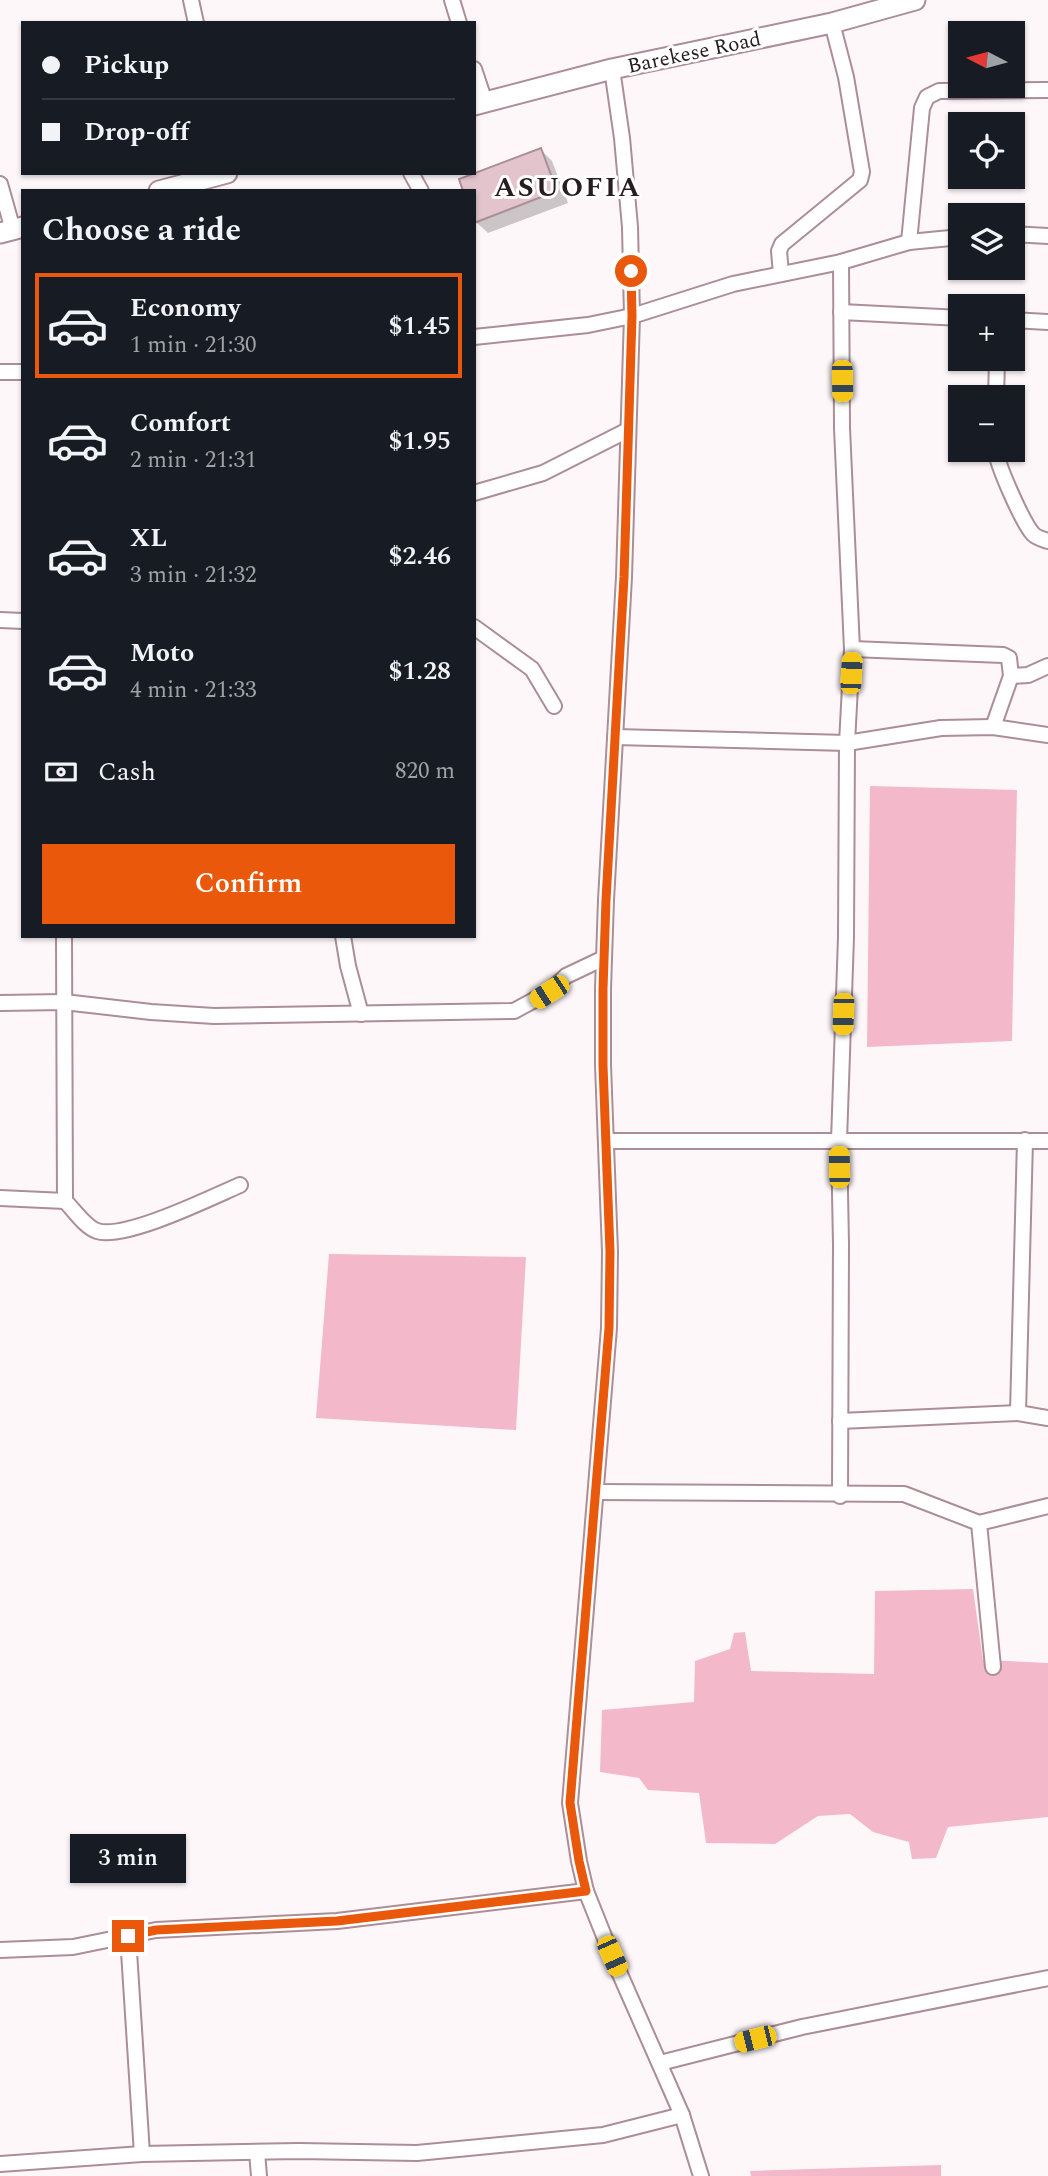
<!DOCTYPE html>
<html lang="en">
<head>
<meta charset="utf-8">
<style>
  body { margin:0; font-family:Spectral,serif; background:#20242c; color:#f1f3f6; height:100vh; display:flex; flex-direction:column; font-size:26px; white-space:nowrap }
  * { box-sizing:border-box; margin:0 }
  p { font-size:23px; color:#9ea1a6 }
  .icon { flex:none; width:38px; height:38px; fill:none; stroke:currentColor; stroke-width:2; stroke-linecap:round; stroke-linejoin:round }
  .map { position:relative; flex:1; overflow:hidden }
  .details { position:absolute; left:21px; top:189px; width:455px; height:749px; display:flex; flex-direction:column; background:#171b24; border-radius:0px; box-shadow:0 2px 5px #0004 }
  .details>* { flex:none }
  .top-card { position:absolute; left:21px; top:21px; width:455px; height:154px; border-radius:0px; box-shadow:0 2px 5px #0004; display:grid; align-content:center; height:154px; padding:0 21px; background:#171b24 }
  .needle { width:46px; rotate:276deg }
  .fabs { position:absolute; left:948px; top:21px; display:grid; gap:14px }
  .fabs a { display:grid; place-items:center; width:77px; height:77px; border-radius:0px; background:#171b24; box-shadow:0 2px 5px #0004; font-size:35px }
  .end { position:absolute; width:32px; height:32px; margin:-16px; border:9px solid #ea580c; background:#fff; box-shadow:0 0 0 4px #fff }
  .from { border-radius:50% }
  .bubble { position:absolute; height:49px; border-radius:0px; background:#171b24; box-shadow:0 2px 5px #0004; font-size:23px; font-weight:600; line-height:49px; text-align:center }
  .car { position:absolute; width:21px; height:42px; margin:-21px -10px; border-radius:9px; box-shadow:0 0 5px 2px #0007; background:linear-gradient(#f5c518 24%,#345 0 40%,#f5c518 0 76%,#345 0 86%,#f5c518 0) }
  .top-card b { display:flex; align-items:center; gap:24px; height:66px; font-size:26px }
  .top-card b+b { border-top:2px solid #363941 }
  .top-card i { width:18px; height:18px; background:#f1f3f6 }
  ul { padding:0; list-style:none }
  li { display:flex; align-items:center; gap:21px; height:105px; margin:0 14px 10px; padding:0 7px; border:4px solid transparent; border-radius:0px }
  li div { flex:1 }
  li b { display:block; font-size:26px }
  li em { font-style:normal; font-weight:600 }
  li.selected { border-color:#ea580c }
  li>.icon { width:63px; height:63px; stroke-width:1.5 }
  h2 { padding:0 21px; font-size:32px; line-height:84px }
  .pay { display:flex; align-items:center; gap:18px; height:77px; padding:0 21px; font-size:26px }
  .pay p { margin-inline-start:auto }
  .action { display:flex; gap:14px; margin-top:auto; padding:14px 21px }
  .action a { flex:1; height:80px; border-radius:0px; background:#ea580c; color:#fff; font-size:28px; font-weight:600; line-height:80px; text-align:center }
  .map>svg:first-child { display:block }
  .green { fill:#f3b9cb }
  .shadow { fill:#0003 }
  .building { fill:#e3c4cd; stroke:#ab8e97; stroke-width:2 }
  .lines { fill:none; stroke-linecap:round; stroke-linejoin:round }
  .minor-casing { stroke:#ab8e96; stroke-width:18 }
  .secondary-casing { stroke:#ab8e96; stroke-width:23 }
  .minor { stroke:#fff; stroke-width:14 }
  .secondary { stroke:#fff; stroke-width:19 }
  .route { stroke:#ea580c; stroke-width:9 }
  .labels { text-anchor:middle; stroke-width:6; stroke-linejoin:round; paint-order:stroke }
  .street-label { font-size:21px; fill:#271c20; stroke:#fff }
  .district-label { font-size:28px; font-weight:bold; letter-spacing:2px; fill:#271c20; stroke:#fff }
</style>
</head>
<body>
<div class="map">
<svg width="1048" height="2176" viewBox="0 0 1048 2176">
  <rect width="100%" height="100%" fill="#fef7f9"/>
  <!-- green -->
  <g class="green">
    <polygon points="870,786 1017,790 1012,1041 867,1047"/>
    <polygon points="329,1254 526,1257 516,1430 316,1418"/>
    <polygon points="973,1589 983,1660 1048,1663 1048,1817 948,1827 936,1858 912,1859 909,1842 873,1832 850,1814 818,1816 775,1844 706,1843 699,1793 648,1790 639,1778 600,1772 602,1710 694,1702 695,1661 730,1649 734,1633 745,1632 751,1671 874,1674 875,1591"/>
    <polygon points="941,2165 941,2176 751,2176 750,2171"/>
  </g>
  <!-- shadow -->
  <polygon class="shadow" points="541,150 552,161 568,203 488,233 476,222"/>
  <!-- building -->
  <polygon class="building" points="541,148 557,191 474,223 474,191 463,191 459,179"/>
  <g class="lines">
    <defs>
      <g id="minor">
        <polyline points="191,0 196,23"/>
        <polyline points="452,0 459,23"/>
        <polyline points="474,69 485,102"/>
        <polyline points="612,69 622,138 630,227 632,316 624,577 606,900 603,989 603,1065 610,1252 609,1328 570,1803 579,1861 586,1891 612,1956 682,2115 701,2176"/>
        <polyline points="411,173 421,191"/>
        <polyline points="0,184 13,230"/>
        <polyline points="1013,234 1048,236"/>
        <polyline points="909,242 922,108 927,97 939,91 1048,90"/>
        <polyline points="781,274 779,251 782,244 860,180 862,172 846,77 832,23"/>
        <polyline points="841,312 961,318"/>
        <polyline points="1013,320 1048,322"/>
        <polyline points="474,337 588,325 632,316 733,284 841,262 909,242 961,237"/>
        <polyline points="0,372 23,372"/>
        <polyline points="996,397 997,361"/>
        <path d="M996,450C996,463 1023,523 1033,534C1037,538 1042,539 1048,541"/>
        <polyline points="474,493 543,473 628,430"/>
        <polyline points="0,620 23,621"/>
        <polyline points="474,627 532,669 554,706"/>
        <polyline points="852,649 1003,655 1009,658 1011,676 993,727"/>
        <polyline points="1011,676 1028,675 1048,666"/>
        <polyline points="615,737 847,743 941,728 993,727 1048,735"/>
        <path d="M64,936L65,1201C74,1210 85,1227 97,1231C125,1240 210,1198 240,1185"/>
        <polyline points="343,936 348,966 361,1014"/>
        <polyline points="0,1003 64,1002 151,1012 214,1016 514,1011 549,992 566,976 604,958"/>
        <polyline points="607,1141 1048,1141"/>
        <polyline points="0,1198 65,1201"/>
        <polyline points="1018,1413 1025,1140"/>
        <polyline points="840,1421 1018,1413 1048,1418"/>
        <polyline points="596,1492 904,1494 979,1523"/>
        <polyline points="840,1496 841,1244 839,1141 846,937 847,743 852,649 842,428 841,262"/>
        <polyline points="993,1667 979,1523 1048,1506"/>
        <polyline points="128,1936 142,2154"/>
        <polyline points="0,1950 73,1947 156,1930 337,1921 586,1891"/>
        <polyline points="660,2063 802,2027 1048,1978"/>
        <polyline points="257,2152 259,2176"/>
        <polyline points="0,2164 142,2154 299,2151 417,2153 603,2135 682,2115"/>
      </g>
      <g id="secondary">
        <polyline points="474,105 612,69 832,23 915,0"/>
        <polyline points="159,191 227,173"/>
        <polyline points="0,233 23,227"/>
      </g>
    </defs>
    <!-- minor casing -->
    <use href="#minor" class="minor-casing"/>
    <!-- secondary casing -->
    <use href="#secondary" class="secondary-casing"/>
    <!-- minor -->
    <use href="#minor" class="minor"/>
    <!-- secondary -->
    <use href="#secondary" class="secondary"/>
  </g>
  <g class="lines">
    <!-- route -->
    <polyline class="route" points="128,1936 156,1930 337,1921 586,1891 579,1861 570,1803 609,1328 610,1252 603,1065 603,989 606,900 624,577 632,316 631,271"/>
  </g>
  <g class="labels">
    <!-- street labels -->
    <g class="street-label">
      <text transform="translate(694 52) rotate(-12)" y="7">Barekese Road</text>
    </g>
    <!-- district labels -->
    <g class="district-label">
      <text x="568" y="196">ASUOFIA</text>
    </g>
  </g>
</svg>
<div class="fabs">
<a><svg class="needle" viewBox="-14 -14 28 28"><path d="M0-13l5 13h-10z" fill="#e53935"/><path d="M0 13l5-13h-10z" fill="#9ea1a6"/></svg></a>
<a><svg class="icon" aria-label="locate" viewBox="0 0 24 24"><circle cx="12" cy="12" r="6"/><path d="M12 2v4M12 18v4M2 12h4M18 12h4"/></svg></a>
<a><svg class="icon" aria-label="layers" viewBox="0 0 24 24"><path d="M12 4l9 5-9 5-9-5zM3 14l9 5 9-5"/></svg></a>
<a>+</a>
<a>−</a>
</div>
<i class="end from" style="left:631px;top:271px"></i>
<i class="end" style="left:128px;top:1936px"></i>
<div class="bubble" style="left:70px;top:1834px;width:116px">3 min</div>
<i class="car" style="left:842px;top:381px;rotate:179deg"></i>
<i class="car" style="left:851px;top:673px;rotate:3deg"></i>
<i class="car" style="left:549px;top:992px;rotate:237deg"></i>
<i class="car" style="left:843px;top:1014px;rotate:182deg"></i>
<i class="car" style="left:839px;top:1167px;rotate:359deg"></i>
<i class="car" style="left:612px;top:1956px;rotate:156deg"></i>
<i class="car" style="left:755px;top:2039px;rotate:256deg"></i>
<div class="top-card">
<b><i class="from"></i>Pickup</b>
<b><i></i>Drop-off</b>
</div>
<section class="details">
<h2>Choose a ride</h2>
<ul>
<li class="selected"><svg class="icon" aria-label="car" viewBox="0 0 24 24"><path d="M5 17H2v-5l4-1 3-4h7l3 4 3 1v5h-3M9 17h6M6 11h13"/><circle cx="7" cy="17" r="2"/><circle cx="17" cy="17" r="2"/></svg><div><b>Economy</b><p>1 min · 21:30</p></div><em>$1.45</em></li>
<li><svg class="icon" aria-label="car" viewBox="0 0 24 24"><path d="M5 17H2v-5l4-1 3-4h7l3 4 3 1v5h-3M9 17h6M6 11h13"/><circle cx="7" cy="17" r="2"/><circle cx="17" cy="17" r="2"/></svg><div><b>Comfort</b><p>2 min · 21:31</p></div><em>$1.95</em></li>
<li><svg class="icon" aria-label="car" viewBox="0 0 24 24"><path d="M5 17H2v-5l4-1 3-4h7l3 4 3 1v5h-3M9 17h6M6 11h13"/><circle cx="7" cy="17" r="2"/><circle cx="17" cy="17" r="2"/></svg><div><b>XL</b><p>3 min · 21:32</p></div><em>$2.46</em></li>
<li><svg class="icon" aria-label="car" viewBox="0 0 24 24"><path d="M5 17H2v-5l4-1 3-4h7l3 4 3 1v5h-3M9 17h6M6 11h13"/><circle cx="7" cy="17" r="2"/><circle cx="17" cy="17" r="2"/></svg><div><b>Moto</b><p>4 min · 21:33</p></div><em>$1.28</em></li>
</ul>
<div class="pay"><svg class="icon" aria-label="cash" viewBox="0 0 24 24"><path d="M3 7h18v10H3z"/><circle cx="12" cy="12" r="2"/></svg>Cash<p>820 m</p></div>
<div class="action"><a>Confirm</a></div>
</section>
</div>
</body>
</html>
